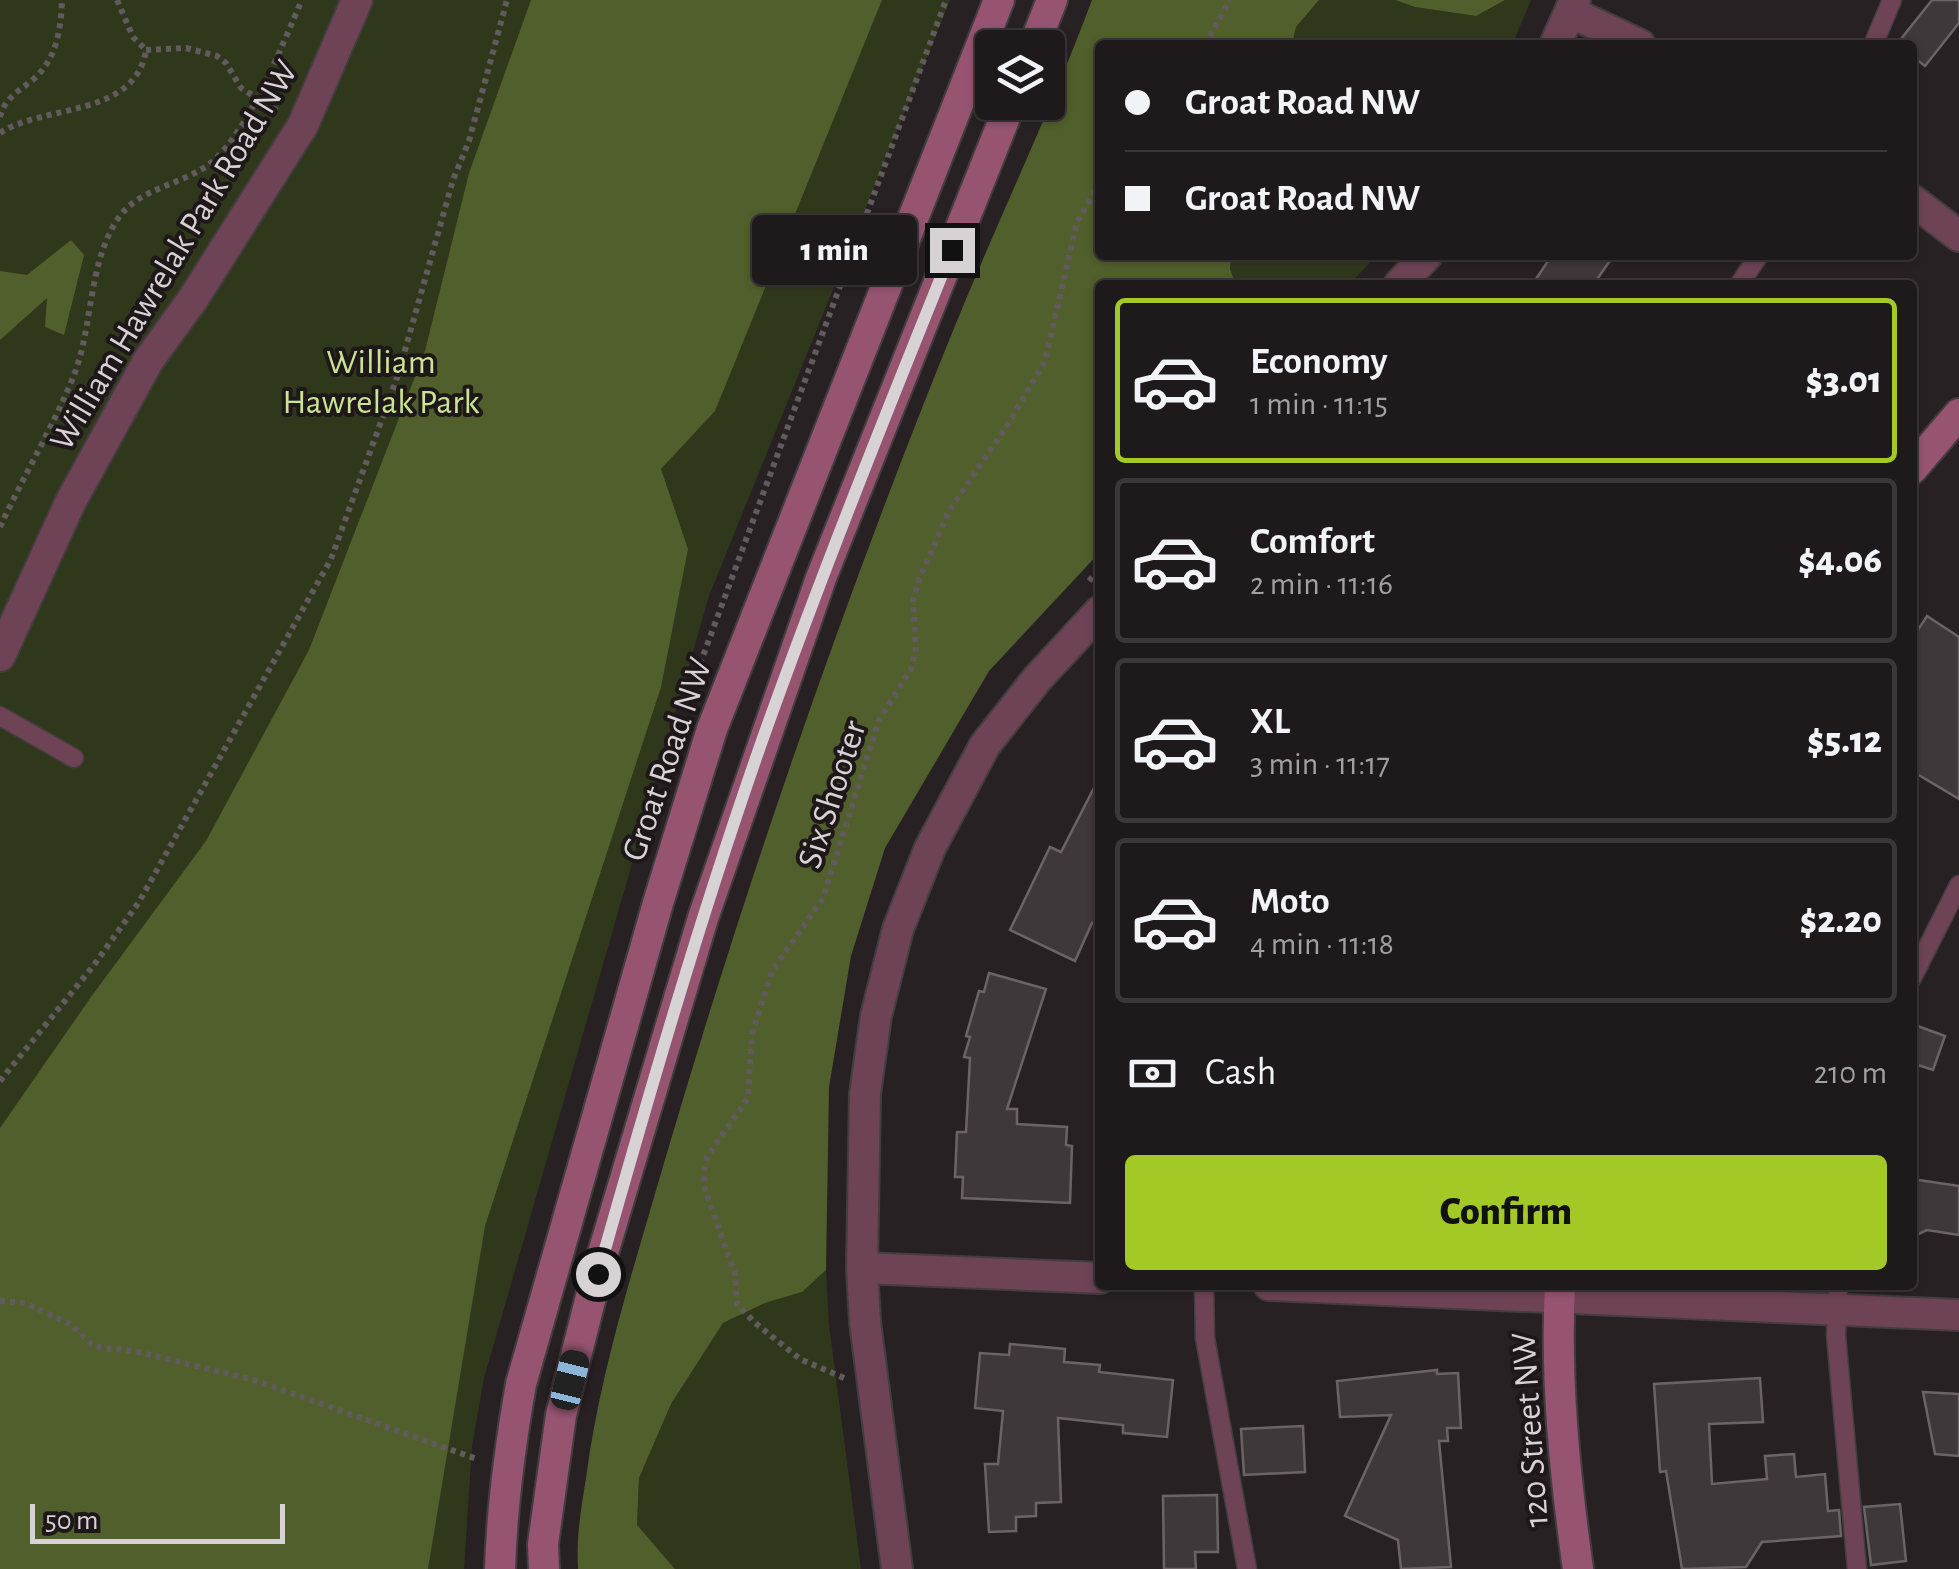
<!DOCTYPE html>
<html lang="en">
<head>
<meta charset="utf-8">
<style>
  body { margin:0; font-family:"Alegreya Sans",sans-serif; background:#2b2627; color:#f1f3f6; height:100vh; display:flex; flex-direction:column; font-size:38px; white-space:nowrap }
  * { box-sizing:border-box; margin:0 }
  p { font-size:32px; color:#a1a0a2 }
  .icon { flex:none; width:55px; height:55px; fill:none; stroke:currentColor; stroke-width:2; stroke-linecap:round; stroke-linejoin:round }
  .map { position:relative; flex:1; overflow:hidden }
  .side { position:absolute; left:1095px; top:280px; width:822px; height:1010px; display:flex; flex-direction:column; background:#1e191a; border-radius:10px; box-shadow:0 2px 8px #0004,0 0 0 2px #3c3839 }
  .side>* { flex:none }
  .top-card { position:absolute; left:1095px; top:40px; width:822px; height:220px; border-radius:10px; box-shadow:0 2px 8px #0004,0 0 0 2px #3c3839; display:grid; align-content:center; height:220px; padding:0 30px; background:#1e191a }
  .tools { position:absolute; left:975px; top:30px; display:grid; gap:20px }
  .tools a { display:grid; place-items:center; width:90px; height:90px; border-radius:10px; background:#1e191a; box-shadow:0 2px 8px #0004,0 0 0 2px #3c3839; font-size:50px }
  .scale { position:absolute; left:30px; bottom:25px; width:255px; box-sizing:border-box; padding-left:10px; border:5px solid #d7d2d4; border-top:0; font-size:28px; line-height:35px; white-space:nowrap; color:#d7d2d4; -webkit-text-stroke:8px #1e181a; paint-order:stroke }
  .end { position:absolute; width:45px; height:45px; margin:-22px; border:12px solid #d7d2d4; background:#111; box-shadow:0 0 0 5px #111 }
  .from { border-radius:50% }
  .bubble { position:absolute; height:70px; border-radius:10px; background:#1e191a; box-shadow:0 2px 8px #0004,0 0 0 2px #3c3839; font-size:32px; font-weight:800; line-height:70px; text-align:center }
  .car { position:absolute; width:30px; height:60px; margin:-30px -15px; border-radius:12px; box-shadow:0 0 8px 2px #0007; background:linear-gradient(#222 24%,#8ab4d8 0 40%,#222 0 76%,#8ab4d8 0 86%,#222 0) }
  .top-card b { display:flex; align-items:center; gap:35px; height:95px; font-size:38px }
  .top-card b+b { border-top:2px solid #3c3839 }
  .top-card i { width:25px; height:25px; background:#f1f3f6 }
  ul { padding:18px 0 0; list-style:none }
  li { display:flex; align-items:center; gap:30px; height:165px; margin:0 20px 15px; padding:0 10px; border:5px solid #3c3839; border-radius:10px }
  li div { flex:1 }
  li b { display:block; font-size:38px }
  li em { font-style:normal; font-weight:800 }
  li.active { border-color:#a3c926 }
  li>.icon { width:90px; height:90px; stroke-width:1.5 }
  .pay { display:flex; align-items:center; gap:25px; height:110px; padding:0 30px; font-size:38px }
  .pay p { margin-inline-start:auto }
  .button { display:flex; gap:20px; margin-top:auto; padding:20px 30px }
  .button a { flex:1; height:115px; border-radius:10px; background:#a3c926; color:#111; font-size:40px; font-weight:800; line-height:115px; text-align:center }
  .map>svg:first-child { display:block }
  .green { fill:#30381c }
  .forest { fill:#505f2b }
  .building { fill:#3f383b; stroke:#6b6366; stroke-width:2.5 }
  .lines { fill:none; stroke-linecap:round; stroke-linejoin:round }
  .lane-casing { stroke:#443d3f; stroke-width:21 }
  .street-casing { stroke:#443d3f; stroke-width:34 }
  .secondary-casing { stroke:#443d3f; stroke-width:34 }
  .path { stroke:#625b5d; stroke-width:6; stroke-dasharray:5 5; stroke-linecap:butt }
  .lane { stroke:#6d4355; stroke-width:18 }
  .street { stroke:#6d4355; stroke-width:30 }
  .secondary { stroke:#965471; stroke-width:30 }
  .route { stroke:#d7d2d4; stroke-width:12 }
  .labels { text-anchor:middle; stroke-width:8; stroke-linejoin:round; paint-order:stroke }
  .street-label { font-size:35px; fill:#d7d2d4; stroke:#1e181a }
  .park-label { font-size:35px; fill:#cae492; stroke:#1e181a }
</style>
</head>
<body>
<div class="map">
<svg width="1959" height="1569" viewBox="0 0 1959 1569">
  <rect width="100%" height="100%" fill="#282123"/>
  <!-- green -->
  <g class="green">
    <polygon points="0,0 950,0 709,596 484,1378 472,1446 464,1569 0,1569"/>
    <polygon points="1319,0 1395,0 1415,7 1476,16 1505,0 1531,0 1512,45 1292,45 1296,27"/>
    <polygon points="1231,255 1377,255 1349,285 1236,285 1230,269"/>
    <polygon points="826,1270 829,1325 861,1569 675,1569 637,1526 639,1478 671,1404 723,1323 765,1303 802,1292"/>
  </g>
  <!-- forest -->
  <g class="forest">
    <polygon points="531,0 882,0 715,411 661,469 688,549 661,687 485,1226 428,1569 0,1569 0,1128 91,997 206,841 309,650 425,351 469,173"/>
    <path d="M1092,0H1319L1296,27L1292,45H1100V255H1231L1230,269L1236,285H1100V552L989,671L885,848L851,956L829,1087L826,1270L802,1292L765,1303L723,1323L671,1404L639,1478L637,1525L675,1569H578C576,1538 581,1509 586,1478C600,1371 634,1267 664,1163C746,883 841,608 950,338C996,224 1049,115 1092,0Z"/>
    <polygon points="1395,0 1505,0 1476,16 1415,7"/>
    <polygon points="71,240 84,255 64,335 45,327 47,298 0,340 0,271 27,275"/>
  </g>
  <!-- building -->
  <g class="building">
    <polygon points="1932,0 1959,0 1959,23 1925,66 1912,56 1912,45 1897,44"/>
    <polygon points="1552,255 1614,255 1593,285 1532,285"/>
    <polygon points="1927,616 1959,637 1959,799 1912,771 1912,639"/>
    <polygon points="1100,776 1100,927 1092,923 1075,961 1010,930 1050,847 1061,852"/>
    <polygon points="989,973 1046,989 1007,1109 1017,1109 1017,1124 1067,1127 1066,1145 1072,1146 1070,1203 962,1198 963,1177 955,1177 957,1132 966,1132 970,1058 964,1057 970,1037 966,1036 979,991 984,992"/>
    <polygon points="1912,1024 1945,1036 1933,1070 1912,1063"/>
    <polygon points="1912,1179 1959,1186 1959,1235 1927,1230 1912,1237"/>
    <polygon points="1010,1344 1065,1349 1064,1362 1100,1365 1099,1372 1173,1380 1167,1437 1123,1433 1123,1425 1058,1418 1061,1502 1036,1503 1036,1516 1016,1517 1016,1531 989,1532 985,1464 998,1464 1003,1411 975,1408 980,1353 1009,1355"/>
    <polygon points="1437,1370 1437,1374 1458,1373 1461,1428 1447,1428 1448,1441 1439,1441 1451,1567 1401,1569 1398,1540 1345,1516 1391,1415 1340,1417 1337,1381"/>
    <polygon points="1760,1378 1763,1422 1709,1424 1712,1484 1767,1479 1765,1456 1794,1454 1796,1477 1825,1474 1828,1511 1839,1510 1841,1536 1762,1542 1746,1567 1682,1569 1666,1471 1660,1472 1654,1384"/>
    <polygon points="1923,1392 1959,1394 1959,1456 1935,1454"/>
    <polygon points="1303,1426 1305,1472 1244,1475 1241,1429"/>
    <polygon points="1217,1495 1218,1552 1195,1552 1196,1569 1164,1569 1163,1496"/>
    <polygon points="1900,1504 1906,1561 1871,1565 1864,1507"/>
  </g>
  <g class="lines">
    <defs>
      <g id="lane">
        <polyline points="1873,45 1892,0"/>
        <polyline points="1739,285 1759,255"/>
        <polyline points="0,716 74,758"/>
        <polyline points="1912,978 1959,885"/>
        <polyline points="1204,1285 1205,1338 1247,1569"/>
        <polyline points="1838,1285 1836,1335 1857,1569"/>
      </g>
      <g id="street">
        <polyline points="1570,12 1640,45"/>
        <polyline points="1555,45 1575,0"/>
        <polyline points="1912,200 1959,236"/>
        <polyline points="1399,285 1427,255"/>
        <polyline points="0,656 71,501 148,361 193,299 303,125 357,0"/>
        <polyline points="862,1268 1100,1278"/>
        <polyline points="1269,1285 1959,1315"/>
        <polyline points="897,1569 865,1322 862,1268 865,1094 876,1016 898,929 930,848 985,745 1037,679 1100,611"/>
      </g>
      <g id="secondary">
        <polyline points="1033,48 1052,0"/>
        <polyline points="1912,469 1959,414"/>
        <path d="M1560,1285C1555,1379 1565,1476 1578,1569"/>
        <path d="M500,1569C502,1506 510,1446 521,1384L658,903L712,729L999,0"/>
        <polyline points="544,1569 543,1544 561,1415 597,1273 703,918 821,578 1011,102"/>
      </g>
    </defs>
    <!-- lane casing -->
    <use href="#lane" class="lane-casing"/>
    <!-- street casing -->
    <use href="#street" class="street-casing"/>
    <!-- secondary casing -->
    <use href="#secondary" class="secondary-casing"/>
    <!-- path -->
    <g class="path">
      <polyline points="117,0 133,37 146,50"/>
      <polyline points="1205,45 1230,0"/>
      <polyline points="146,50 186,48 217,56 226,63 241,88 279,112"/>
      <path d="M0,117C5,96 22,90 37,76C57,56 61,28 62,0"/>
      <path d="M0,133C44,104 135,118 146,50"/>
      <path d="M0,527C23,477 54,425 74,375C93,326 88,265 117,220C139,186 184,186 213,161C251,127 281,47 302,0"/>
      <polyline points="1089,581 1100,569"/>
      <polyline points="700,664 946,0"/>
      <polyline points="0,1081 94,965 139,902 331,559 398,375 453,180 469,141 507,0"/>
      <polyline points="0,1301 25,1303 72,1325 91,1344 102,1348 134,1351 254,1380 477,1459"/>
      <polyline points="844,1378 800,1359 754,1322 737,1304 735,1274 705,1190 704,1171 707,1157 748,1098 752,1034 772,971 823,898 879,720 911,669 916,648 913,601 919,580 949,511 1010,421 1045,361 1077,222 1100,183"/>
    </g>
    <!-- lane -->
    <use href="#lane" class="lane"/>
    <!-- street -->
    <use href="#street" class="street"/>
    <!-- secondary -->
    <use href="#secondary" class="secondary"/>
  </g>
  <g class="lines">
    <!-- route -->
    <path class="route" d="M598,1274C649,1094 701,914 763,738C822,573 887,411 952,250"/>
  </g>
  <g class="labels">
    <!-- street labels -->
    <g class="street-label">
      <text transform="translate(173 255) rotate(-59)" y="12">William Hawrelak Park Road NW</text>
      <text transform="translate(666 759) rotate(-71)" y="12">Groat Road NW</text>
      <text transform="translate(831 794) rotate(-72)" y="12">Six Shooter</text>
      <text transform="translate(1529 1430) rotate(-94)" y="12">120 Street NW</text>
    </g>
    <!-- park labels -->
    <g class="park-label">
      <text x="381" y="373">William<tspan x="381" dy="40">Hawrelak Park</tspan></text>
    </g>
  </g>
</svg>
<div class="tools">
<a><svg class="icon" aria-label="layers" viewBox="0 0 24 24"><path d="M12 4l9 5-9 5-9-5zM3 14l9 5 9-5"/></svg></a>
</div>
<div class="scale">50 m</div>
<i class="end from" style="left:598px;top:1274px"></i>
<i class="end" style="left:952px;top:250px"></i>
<div class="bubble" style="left:752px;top:215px;width:165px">1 min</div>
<i class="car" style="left:570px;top:1380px;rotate:14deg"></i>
<div class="top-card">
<b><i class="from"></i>Groat Road NW</b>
<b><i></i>Groat Road NW</b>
</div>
<section class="side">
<ul>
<li class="active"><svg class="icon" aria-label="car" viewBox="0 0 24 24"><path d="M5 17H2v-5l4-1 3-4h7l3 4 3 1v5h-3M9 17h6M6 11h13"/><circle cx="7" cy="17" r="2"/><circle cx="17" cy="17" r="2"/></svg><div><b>Economy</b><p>1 min · 11:15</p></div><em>$3.01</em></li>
<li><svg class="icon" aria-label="car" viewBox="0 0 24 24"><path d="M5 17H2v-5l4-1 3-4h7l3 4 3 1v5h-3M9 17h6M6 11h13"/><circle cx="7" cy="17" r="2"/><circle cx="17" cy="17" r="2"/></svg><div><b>Comfort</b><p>2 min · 11:16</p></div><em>$4.06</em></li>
<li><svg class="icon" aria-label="car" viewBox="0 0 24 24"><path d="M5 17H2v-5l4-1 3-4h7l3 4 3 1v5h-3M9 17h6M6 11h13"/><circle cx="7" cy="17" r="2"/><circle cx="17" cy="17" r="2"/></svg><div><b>XL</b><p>3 min · 11:17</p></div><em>$5.12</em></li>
<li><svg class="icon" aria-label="car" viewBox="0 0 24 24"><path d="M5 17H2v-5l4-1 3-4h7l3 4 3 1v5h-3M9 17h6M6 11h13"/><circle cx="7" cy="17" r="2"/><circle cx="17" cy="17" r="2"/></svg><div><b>Moto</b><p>4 min · 11:18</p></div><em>$2.20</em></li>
</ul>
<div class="pay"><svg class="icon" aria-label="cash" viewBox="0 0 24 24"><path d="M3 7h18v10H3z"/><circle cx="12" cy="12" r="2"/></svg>Cash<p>210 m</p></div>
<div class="button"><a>Confirm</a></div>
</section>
</div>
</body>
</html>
